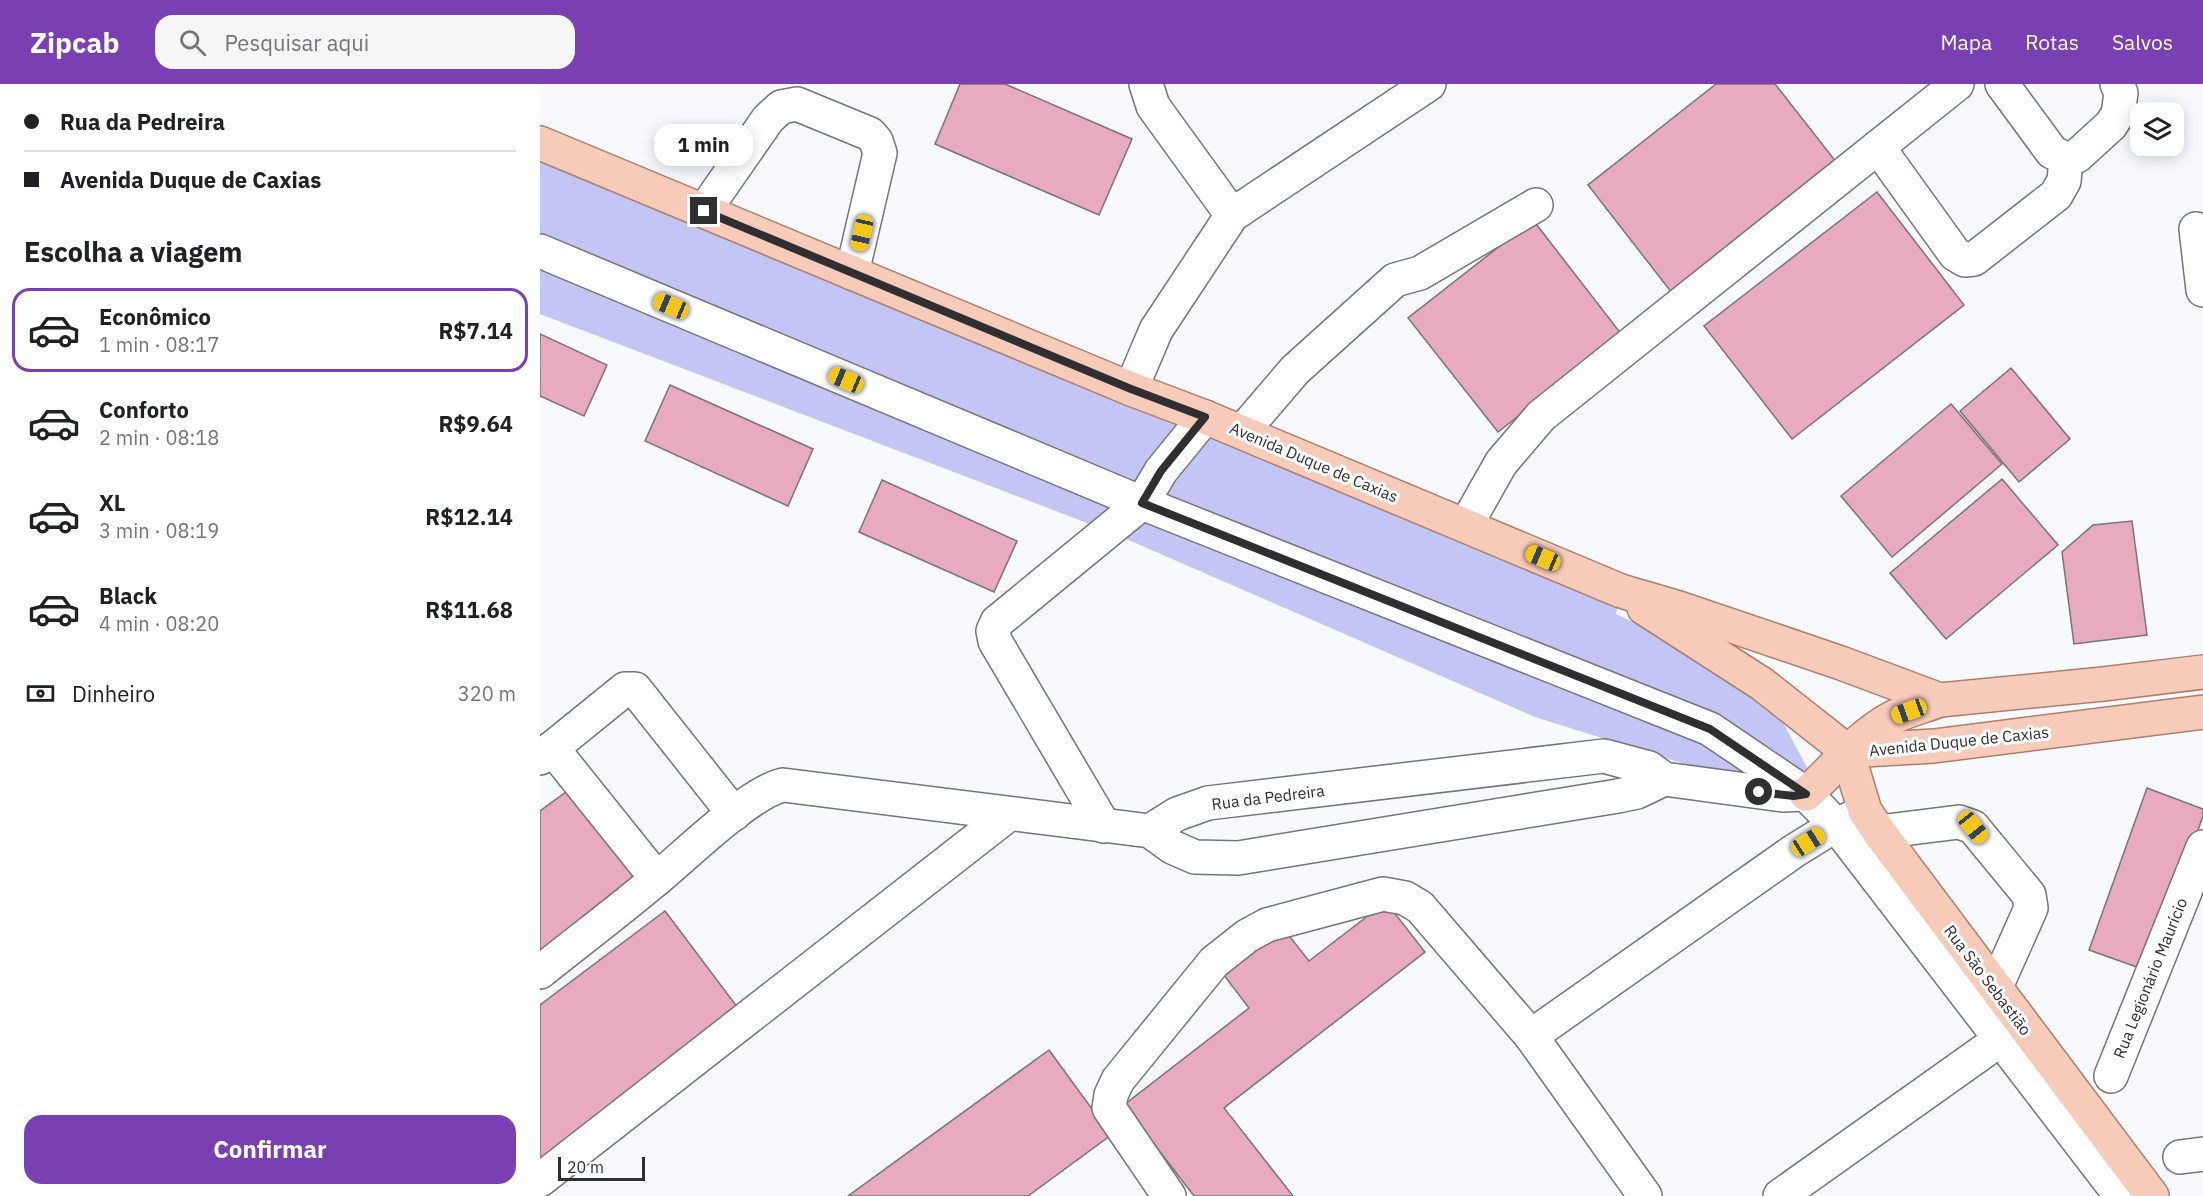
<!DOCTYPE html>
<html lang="pt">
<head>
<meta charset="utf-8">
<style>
  body { margin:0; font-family:"IBM Plex Sans",sans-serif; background:#f6f6f6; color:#202124; height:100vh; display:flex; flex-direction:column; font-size:22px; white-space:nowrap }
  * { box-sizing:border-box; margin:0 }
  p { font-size:20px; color:#757577 }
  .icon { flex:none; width:33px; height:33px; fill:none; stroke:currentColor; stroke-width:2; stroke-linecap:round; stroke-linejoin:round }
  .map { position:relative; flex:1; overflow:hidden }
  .sheet { display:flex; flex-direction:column; background:#fff; width:540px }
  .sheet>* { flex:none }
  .top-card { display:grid; align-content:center; height:132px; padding:0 24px; background:#fff }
  .tools { position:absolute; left:1590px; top:18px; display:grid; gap:12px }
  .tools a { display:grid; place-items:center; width:54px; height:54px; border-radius:12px; background:#fff; box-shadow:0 3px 15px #0003; font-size:30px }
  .scale { position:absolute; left:18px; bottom:15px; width:87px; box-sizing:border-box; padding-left:6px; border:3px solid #2f2f32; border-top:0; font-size:16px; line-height:21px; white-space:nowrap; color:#2f2f32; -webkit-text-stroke:4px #fff; paint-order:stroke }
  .end { position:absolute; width:27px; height:27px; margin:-14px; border:8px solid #2f2f32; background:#fff; box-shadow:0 0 0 3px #fff }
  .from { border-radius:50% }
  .bubble { position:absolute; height:42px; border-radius:18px; background:#fff; box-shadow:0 3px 15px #0003; font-size:20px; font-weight:700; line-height:42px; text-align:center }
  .car { position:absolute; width:18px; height:36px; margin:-18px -9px; border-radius:8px; box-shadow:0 0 4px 2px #0007; background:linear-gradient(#f5c518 24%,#345 0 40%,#f5c518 0 76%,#345 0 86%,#f5c518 0) }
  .top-card b { display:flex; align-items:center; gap:21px; height:57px; font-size:22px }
  .top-card b+b { border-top:2px solid #e0e0e0 }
  .top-card i { width:15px; height:15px; background:#202124 }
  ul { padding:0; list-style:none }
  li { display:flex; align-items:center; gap:18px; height:84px; margin:0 12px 9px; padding:0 12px; border:3px solid transparent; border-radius:18px }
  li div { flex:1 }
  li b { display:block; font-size:22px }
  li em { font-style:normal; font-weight:700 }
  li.on { border-color:#7b3fb4 }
  li>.icon { width:54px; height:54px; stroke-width:1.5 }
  h2 { padding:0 24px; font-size:27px; line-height:72px }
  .pay { display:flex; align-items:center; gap:15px; height:66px; padding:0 24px; font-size:22px }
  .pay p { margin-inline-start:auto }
  .cta { display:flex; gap:12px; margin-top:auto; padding:12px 24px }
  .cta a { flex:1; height:69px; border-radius:18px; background:#7b3fb4; color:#fff; font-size:24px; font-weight:700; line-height:69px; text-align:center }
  header { display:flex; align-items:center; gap:36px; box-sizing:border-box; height:84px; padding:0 30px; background:#7b3fb4; color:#fff }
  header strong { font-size:28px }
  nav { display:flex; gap:33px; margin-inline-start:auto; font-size:21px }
  .search { width:420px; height:54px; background:#f6f6f6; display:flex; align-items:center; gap:15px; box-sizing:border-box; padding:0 21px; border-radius:18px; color:#757577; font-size:22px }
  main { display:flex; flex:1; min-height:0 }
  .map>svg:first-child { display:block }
  .green { fill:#c3c6f5 }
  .building { fill:#e7aabe; stroke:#7a7476; stroke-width:1.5 }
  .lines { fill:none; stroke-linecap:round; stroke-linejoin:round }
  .minor-casing { stroke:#75757a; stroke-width:36 }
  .major-casing { stroke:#ae7e6b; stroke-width:36 }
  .minor { stroke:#fff; stroke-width:33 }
  .major { stroke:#f7cbb9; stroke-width:33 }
  .route { stroke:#2f2f32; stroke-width:8 }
  .labels { text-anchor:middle; stroke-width:6; stroke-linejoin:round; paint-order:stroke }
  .street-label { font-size:16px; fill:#2f2f32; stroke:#fff }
</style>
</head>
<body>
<header>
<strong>Zipcab</strong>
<div class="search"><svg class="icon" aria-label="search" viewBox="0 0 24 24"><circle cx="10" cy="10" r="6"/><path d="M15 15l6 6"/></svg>Pesquisar aqui</div>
<nav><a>Mapa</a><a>Rotas</a><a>Salvos</a></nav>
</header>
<main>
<section class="sheet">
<div class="top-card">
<b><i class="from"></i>Rua da Pedreira</b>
<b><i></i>Avenida Duque de Caxias</b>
</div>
<h2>Escolha a viagem</h2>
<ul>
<li class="on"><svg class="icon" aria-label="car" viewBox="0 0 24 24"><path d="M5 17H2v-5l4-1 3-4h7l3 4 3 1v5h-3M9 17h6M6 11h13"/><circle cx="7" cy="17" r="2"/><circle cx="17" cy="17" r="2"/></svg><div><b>Econômico</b><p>1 min · 08:17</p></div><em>R$7.14</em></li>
<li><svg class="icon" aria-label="car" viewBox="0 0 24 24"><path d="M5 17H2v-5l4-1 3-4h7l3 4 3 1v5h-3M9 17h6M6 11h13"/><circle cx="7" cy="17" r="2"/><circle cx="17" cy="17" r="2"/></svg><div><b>Conforto</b><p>2 min · 08:18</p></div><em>R$9.64</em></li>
<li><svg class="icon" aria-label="car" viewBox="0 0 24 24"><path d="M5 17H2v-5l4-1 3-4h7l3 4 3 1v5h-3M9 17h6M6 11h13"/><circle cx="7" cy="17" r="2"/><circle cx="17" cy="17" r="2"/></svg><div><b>XL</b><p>3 min · 08:19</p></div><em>R$12.14</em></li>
<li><svg class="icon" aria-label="car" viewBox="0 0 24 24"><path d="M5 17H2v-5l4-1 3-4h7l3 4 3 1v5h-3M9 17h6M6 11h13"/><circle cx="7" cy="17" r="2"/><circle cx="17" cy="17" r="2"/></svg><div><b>Black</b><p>4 min · 08:20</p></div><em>R$11.68</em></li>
</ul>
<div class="pay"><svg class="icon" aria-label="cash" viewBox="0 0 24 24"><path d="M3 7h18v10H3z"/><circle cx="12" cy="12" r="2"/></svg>Dinheiro<p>320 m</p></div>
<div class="cta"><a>Confirmar</a></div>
</section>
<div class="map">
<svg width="1663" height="1112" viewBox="0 0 1663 1112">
  <rect width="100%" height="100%" fill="#f8f9ff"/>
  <!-- green -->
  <polygon class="green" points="0,63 1081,507 1076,530 1222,600 1268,685 1243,711 995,633 568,447 0,230"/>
  <!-- building -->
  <g class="building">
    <polygon points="420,0 465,0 592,55 559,131 395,60"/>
    <polygon points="1176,0 1235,0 1297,79 1132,209 1048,101"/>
    <polygon points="1337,108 1424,221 1252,355 1164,242"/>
    <polygon points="993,136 1082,251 958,348 868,234"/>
    <polygon points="0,250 67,281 44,332 0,312"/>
    <polygon points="1471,284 1530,355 1479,398 1420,327"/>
    <polygon points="130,301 273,365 248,422 105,357"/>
    <polygon points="1411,320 1462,380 1352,473 1301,412"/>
    <polygon points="1462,395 1518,461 1406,555 1350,489"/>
    <polygon points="342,396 477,457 454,508 319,448"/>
    <polygon points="1592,437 1607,551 1534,560 1522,468 1553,441"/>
    <polygon points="1607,704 1663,725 1663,732 1608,887 1549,866"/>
    <polygon points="30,705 100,796 0,872 0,727"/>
    <polygon points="846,818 885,868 684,1024 753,1112 654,1112 584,1021 709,924 680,886 739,839 769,877"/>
    <polygon points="125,827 201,928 0,1080 0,921"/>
    <polygon points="509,966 571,1051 488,1112 308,1112"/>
  </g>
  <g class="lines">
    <defs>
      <g id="minor">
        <polyline points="606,0 613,22 692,131"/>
        <polyline points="1462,0 1512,68 1526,75 1537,72 1571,41 1578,30 1581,9 1577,0"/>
        <polyline points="1338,63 1415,170 1425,176 1434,175 1516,111 1524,97 1526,75"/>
        <polyline points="164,127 228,35 241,23 257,20 330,50 336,57 340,69 312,189"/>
        <polyline points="1656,145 1663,206"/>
        <polyline points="0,167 602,419 1170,645 1266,710 1296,741 1581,1112"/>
        <polyline points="591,305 616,246 692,131 889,0"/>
        <polyline points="702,348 755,286 855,196 880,189 996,121"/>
        <polyline points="926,441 961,379 1001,332 1417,0"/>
        <polyline points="12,664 117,795"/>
        <polyline points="0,674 85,605 95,605 194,730"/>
        <polyline points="564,742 455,557 453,547 457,538 602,419 621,387 665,333"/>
        <polyline points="610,747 637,730 668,719 1064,672 1109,684 1124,695 1243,711 1266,710"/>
        <polyline points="1339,748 1419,738 1433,743 1489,811 1491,824 1455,905"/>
        <path d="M0,888C40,856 80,826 119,793C148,769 209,709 243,701L610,747L632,763L655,773L698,774L1078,712L1097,708L1124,695"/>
        <polyline points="1571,992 1663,763"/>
        <polyline points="1640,1073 1663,1070"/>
        <polyline points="0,1096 469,730"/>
        <polyline points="629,1112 569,1024 571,1011 578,996 674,878 707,852 727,841 843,810 865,814 880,823 991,952"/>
        <polyline points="1105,1112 991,952 1254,767 1296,741 1316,732"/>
        <polyline points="1240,1112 1478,943"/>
      </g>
      <g id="major">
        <polyline points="0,59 591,305 665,333 1081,507 1139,524 1301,579 1400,616 1563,600 1663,588"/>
        <polyline points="1104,524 1222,600 1307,667 1394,662 1663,628"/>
        <polyline points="1307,667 1325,727 1339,748 1612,1112"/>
        <path d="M1266,710C1295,684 1317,653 1352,634C1367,626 1385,622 1400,616"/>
      </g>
    </defs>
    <!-- minor casing -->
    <use href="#minor" class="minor-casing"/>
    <!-- major casing -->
    <use href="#major" class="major-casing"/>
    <!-- minor -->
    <use href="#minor" class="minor"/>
    <!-- major -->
    <use href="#major" class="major"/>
  </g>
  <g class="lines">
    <!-- route -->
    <polyline class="route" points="164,127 591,305 665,333 621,387 602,419 1170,645 1266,710 1254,712 1219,708"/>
  </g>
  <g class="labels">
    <!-- street labels -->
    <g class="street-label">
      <text transform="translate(774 378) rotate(23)" y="6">Avenida Duque de Caxias</text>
      <text transform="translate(1419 657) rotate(-6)" y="6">Avenida Duque de Caxias</text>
      <text transform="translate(728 713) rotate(-7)" y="6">Rua da Pedreira</text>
      <text transform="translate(1610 894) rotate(-68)" y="6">Rua Legionário Maurício</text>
      <text transform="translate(1448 896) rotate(53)" y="6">Rua São Sebastião</text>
    </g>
  </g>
</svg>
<div class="tools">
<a><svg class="icon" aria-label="layers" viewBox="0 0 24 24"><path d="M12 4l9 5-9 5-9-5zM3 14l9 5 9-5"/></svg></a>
</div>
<div class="scale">20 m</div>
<i class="end from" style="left:1219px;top:708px"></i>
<i class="end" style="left:164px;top:127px"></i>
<div class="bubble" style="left:114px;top:40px;width:99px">1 min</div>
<i class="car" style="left:322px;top:149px;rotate:193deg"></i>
<i class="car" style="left:131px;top:222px;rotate:293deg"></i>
<i class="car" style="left:306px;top:296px;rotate:293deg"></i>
<i class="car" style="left:1003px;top:474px;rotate:293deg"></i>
<i class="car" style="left:1369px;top:627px;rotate:250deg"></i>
<i class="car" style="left:1433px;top:743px;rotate:141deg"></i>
<i class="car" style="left:1268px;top:758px;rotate:58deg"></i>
</div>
</main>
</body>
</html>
